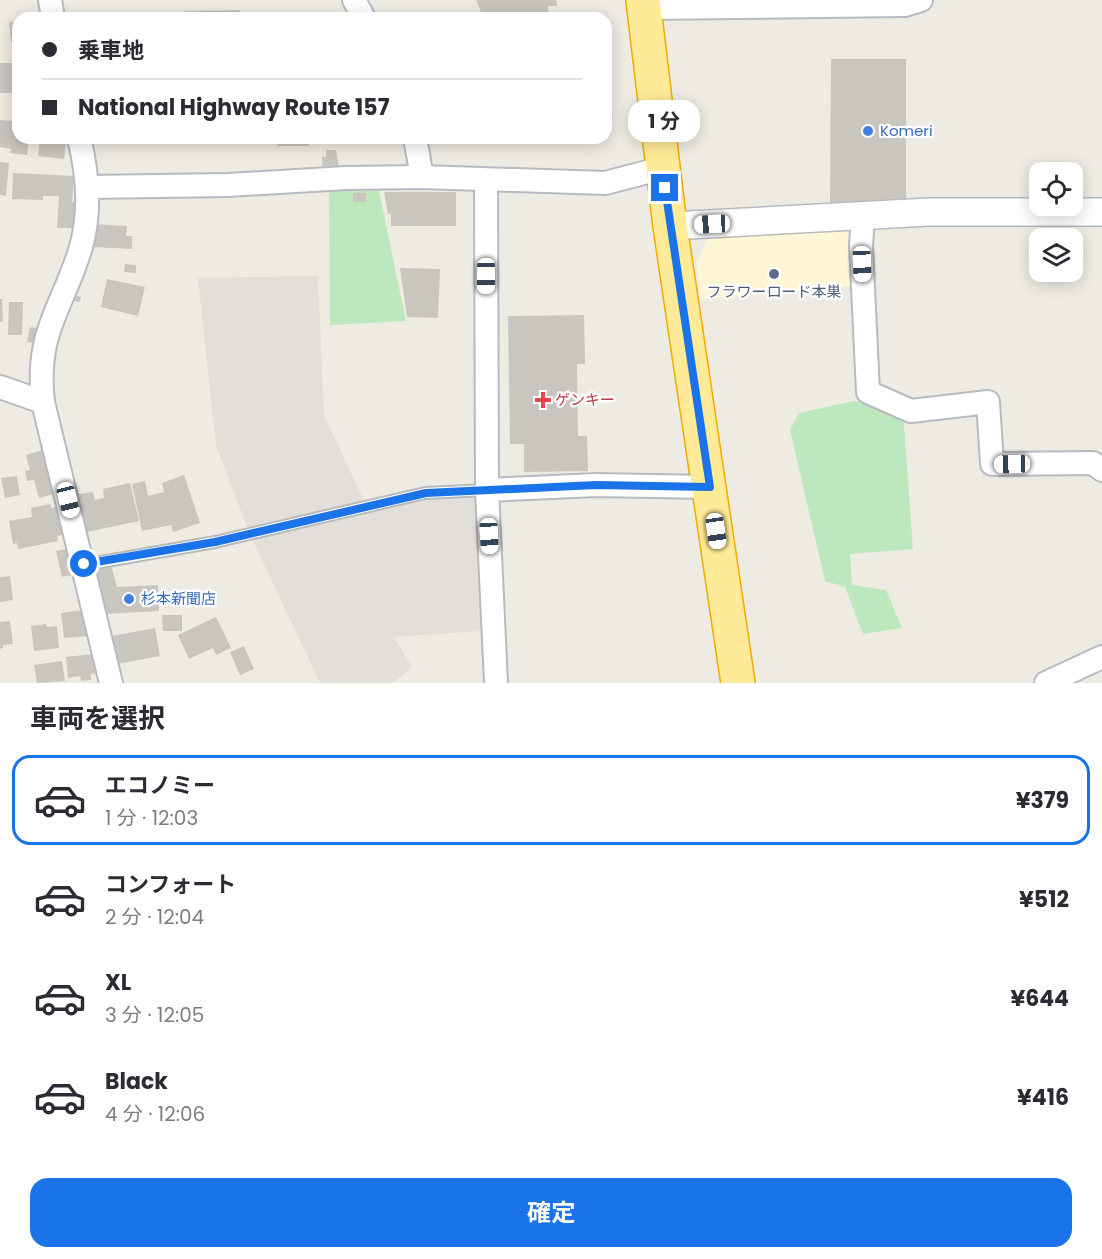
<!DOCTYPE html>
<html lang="ja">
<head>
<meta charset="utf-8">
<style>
  body { margin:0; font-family:Poppins,"Noto Sans JP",sans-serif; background:#f2f2f3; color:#2b2b33; height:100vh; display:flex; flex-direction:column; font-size:22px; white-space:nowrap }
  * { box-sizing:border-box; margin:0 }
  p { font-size:20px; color:#7c7c81 }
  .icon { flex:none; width:33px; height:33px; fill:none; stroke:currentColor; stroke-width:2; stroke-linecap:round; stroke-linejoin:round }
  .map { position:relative; height:683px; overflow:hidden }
  .sheet { display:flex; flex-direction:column; background:#fff; flex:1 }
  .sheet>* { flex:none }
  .top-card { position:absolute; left:12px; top:12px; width:600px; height:132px; border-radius:18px; box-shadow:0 3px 15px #0003; display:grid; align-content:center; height:132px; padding:0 30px; background:#fff }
  .tools { position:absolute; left:1029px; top:162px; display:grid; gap:12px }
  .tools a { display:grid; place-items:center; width:54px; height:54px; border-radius:12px; background:#fff; box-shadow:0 3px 15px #0003; font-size:30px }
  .end { position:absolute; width:27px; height:27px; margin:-14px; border:8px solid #1a73e8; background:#fff; box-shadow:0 0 0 3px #fff }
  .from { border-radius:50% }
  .bubble { position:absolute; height:42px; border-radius:18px; background:#fff; box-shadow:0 3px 15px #0003; font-size:20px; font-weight:700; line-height:42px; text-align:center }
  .car { position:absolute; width:18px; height:36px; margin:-18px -9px; border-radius:8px; box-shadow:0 0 4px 2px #0007; background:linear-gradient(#fff 24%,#345 0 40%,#fff 0 76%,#345 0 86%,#fff 0) }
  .top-card b { display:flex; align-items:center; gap:21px; height:57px; font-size:22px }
  .top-card b+b { border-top:2px solid #e1e1e2 }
  .top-card i { width:15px; height:15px; background:#2b2b33 }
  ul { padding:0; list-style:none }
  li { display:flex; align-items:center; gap:18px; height:90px; margin:0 12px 9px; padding:0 18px; border:3px solid transparent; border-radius:18px }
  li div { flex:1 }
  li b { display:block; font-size:22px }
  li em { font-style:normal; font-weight:700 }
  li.on { border-color:#1a73e8 }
  li>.icon { width:54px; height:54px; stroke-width:1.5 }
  h2 { padding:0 30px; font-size:27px; line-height:72px }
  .primary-button { display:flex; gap:12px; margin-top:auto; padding:12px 30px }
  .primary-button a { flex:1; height:69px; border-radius:18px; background:#1a73e8; color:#fff; font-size:24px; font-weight:700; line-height:69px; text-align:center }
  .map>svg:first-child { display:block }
  .commercial { fill:#fff6d6 }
  .industrial { fill:#e2dfda }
  .green { fill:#bde8be }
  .building { fill:#c9c6bf }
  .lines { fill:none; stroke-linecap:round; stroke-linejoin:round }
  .service-casing { stroke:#b7babf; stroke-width:14 }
  .minor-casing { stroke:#b7babf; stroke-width:26 }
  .tertiary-casing { stroke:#b7babf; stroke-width:30 }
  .trunk-casing { stroke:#f0aa00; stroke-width:36 }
  .service { stroke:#fff; stroke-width:10 }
  .minor { stroke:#fff; stroke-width:22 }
  .tertiary { stroke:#fff; stroke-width:27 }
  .trunk { stroke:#ffea97; stroke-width:33 }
  .route { stroke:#1a73e8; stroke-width:8 }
  .shop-dot { fill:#3f7fe0; stroke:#fff; stroke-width:2 }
  .service-dot { fill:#5c6f8a; stroke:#fff; stroke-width:2 }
  .health-dot { fill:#e0444e; stroke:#fff; stroke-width:2 }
  .labels { text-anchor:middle; stroke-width:4.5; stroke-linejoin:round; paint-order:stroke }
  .shop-label { font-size:15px; fill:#366cbe; stroke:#fff; text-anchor:start }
  .service-label { font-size:15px; fill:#4e5e75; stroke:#fff }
  .health-label { font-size:15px; fill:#be3a42; stroke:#fff; text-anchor:start }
</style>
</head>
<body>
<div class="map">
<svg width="1102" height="683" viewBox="0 0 1102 683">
  <rect width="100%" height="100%" fill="#eeece2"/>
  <!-- commercial -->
  <polygon class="commercial" points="850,231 851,286 701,299 697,262 709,236"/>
  <!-- industrial -->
  <polygon class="industrial" points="318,276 324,415 365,503 480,488 481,631 394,637 412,667 393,683 320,683 251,537 216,446 198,278"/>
  <!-- green -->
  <g class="green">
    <polygon points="329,191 379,191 406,321 330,325"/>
    <polygon points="854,401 903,412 913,549 850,554 852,585 886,590 902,628 863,634 845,587 825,581 790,430 799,413"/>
  </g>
  <!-- building -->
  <g class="building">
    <polygon points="476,0 556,0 557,6 548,6 549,15 509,18 508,14 481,12"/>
    <polygon points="240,10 240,18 184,18 184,11"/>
    <polygon points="18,21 18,41 11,42 9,22"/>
    <polygon points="831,59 906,59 906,203 830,203"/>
    <rect x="0" y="63" width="18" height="30"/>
    <polygon points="0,120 13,121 12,130 18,131 18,138 29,138 27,155 10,153 11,149 0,147"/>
    <polygon points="40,138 66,141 64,159 38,156"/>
    <polygon points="256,138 308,138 309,146 277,146 277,142 256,143"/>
    <polygon points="326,150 336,150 339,166 322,166 322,157 326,157"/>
    <polygon points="0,162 9,163 6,196 0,195"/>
    <polygon points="13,173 74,176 72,202 77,202 75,228 57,228 59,196 43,196 43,200 12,199"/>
    <polygon points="384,192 456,192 456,226 391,226 391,214 388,214"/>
    <rect x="353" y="193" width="13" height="9"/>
    <polygon points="93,224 127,226 126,236 132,236 132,249 92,247"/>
    <polygon points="125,264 136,265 136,273 124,272"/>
    <polygon points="400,268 440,269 438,318 407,317"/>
    <polygon points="107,279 145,287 138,316 101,307"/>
    <polygon points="70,294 81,297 80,302 69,300"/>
    <polygon points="0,299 2,299 3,321 0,322"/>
    <polygon points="9,302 23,302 22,335 8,335"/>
    <polygon points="584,315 585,364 577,364 578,436 587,436 588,471 524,472 524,444 510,444 508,316"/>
    <polygon points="30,327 36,328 33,343 27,342"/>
    <polygon points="47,449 58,493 39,498 34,480 27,481 25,471 30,470 26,455"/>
    <polygon points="184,475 200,523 173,532 171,525 142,531 132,484 145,481 148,496 164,492 162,483"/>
    <polygon points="17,476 20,495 5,498 1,478"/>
    <polygon points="130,483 139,521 87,532 79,494 93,492 95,500 104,498 103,489"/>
    <polygon points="50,504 51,508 60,506 66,534 57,536 58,541 18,549 17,543 13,544 9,521 32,517 31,508"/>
    <polygon points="70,548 77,574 62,577 56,551"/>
    <polygon points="111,565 117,587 158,585 159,611 104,614 92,571"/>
    <polygon points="10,576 13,600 0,602 0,577"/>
    <polygon points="84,610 88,636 64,638 61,613"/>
    <polygon points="162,615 182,615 182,631 163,631"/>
    <polygon points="216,617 231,648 216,655 213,648 189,659 178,635"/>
    <polygon points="10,621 13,644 3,645 3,648 0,649 0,622"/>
    <polygon points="46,624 47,627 57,626 59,648 34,651 31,626"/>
    <polygon points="155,628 160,656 117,664 112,636"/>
    <polygon points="244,646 254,669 240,675 230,652"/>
    <polygon points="94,654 96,673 91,674 91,680 81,681 80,676 68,678 66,657"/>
    <polygon points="62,661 65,681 37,683 34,665"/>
  </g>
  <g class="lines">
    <defs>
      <polyline id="service" points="84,565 215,542 425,493 487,490"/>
      <g id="minor">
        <polyline points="50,0 53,18"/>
        <polyline points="354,0 364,18"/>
        <polyline points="645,8 905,5 921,0"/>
        <path d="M79,138C88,174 91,211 81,247C63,308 35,331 43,402L111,683"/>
        <polyline points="415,138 422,177"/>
        <polyline points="486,181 487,490 496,683"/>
        <polyline points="88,187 228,185 346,178 422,177 605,183 663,168"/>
        <polyline points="863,215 861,246 868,392 911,411 988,402 992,464 1093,463 1102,470"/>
        <polyline points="0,387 43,402"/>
        <polyline points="487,490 596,485 710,487"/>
        <polyline points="1046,683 1102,657"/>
      </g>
      <polyline id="tertiary" points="670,226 929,212 1102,212"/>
      <polyline id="trunk" points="643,0 670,226 738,683"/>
    </defs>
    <!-- service casing -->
    <use href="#service" class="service-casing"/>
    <!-- minor casing -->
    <use href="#minor" class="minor-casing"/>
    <!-- tertiary casing -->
    <use href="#tertiary" class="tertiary-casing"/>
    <!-- trunk casing -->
    <use href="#trunk" class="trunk-casing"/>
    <!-- service -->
    <use href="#service" class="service"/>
    <!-- minor -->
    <use href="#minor" class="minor"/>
    <!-- tertiary -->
    <use href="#tertiary" class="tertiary"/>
    <!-- trunk -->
    <use href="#trunk" class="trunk"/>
  </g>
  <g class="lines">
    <!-- route -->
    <polyline class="route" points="84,564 215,542 426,493 596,485 710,487 665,188"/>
  </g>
  <!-- markers -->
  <g class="shop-dot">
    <circle cx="868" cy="131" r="6"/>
    <circle cx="129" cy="599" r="6"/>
  </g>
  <circle class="service-dot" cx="774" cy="274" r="6"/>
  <path class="health-dot" d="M540 391h6v6h6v6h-6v6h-6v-6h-6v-6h6z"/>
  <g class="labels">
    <!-- shop labels -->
    <g class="shop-label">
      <text x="880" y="136">Komeri</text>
      <text x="141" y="604">杉本新聞店</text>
    </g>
    <!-- service labels -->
    <g class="service-label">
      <text x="774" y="297">フラワーロード本巣</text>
    </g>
    <!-- health labels -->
    <g class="health-label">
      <text x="555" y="405">ゲンキー</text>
    </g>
  </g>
</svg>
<div class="tools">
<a><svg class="icon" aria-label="locate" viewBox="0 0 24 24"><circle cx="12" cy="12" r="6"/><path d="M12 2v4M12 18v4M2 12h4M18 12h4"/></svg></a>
<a><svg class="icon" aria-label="layers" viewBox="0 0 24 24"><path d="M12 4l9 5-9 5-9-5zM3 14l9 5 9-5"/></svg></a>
</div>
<i class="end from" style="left:84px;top:564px"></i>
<i class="end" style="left:665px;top:188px"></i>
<div class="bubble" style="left:628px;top:100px;width:72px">1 分</div>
<i class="car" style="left:712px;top:224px;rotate:267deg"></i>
<i class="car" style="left:862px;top:264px;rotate:178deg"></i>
<i class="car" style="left:486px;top:276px;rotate:180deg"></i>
<i class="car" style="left:1012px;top:464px;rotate:269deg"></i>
<i class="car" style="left:68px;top:500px;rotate:166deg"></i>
<i class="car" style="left:716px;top:531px;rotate:172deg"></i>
<i class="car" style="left:489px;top:536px;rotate:177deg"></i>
<div class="top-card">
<b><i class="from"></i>乗車地</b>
<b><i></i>National Highway Route 157</b>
</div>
</div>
<section class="sheet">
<h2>車両を選択</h2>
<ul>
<li class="on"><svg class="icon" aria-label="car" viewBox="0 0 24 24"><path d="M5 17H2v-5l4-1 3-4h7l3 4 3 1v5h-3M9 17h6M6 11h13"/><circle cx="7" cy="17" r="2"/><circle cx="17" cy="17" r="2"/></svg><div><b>エコノミー</b><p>1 分 · 12:03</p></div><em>¥379</em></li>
<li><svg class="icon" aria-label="car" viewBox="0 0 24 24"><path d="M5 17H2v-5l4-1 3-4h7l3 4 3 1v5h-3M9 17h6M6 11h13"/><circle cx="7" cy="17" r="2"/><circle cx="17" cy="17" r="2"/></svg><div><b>コンフォート</b><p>2 分 · 12:04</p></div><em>¥512</em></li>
<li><svg class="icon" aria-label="car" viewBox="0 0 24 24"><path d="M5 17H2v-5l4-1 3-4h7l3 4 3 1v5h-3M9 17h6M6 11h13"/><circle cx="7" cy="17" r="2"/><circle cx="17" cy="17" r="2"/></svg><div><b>XL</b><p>3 分 · 12:05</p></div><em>¥644</em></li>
<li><svg class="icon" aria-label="car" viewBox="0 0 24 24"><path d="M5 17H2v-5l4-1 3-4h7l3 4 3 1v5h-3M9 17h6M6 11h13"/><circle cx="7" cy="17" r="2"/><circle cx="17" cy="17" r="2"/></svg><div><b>Black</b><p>4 分 · 12:06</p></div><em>¥416</em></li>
</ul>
<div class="primary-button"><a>確定</a></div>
</section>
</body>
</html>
